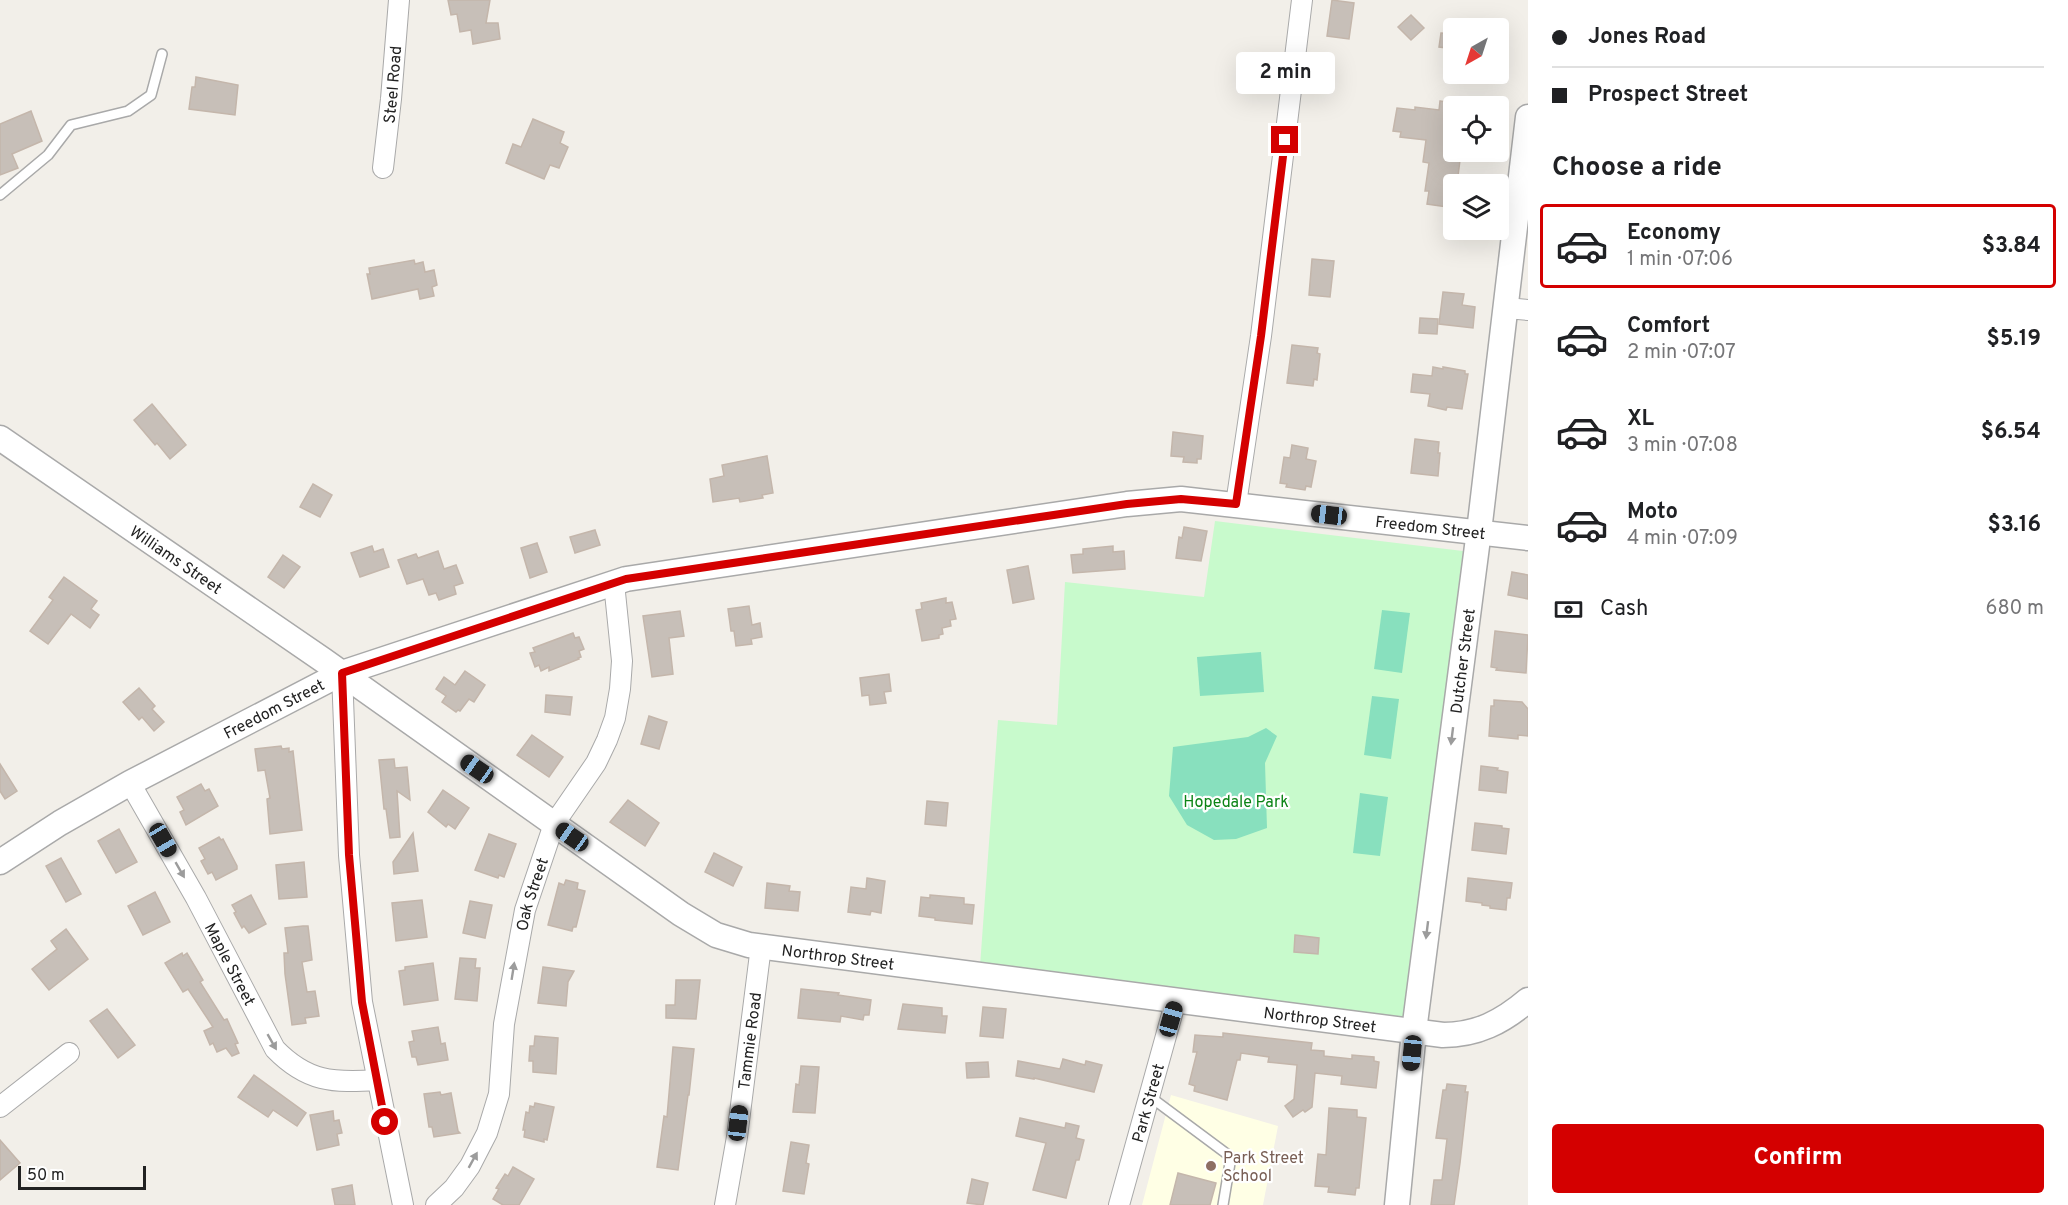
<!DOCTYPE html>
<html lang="en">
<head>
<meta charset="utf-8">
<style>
  body { margin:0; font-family:Overpass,sans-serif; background:#f6f6f6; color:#202124; height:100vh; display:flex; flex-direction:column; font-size:22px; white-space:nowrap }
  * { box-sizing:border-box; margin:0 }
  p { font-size:20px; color:#757577 }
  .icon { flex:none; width:33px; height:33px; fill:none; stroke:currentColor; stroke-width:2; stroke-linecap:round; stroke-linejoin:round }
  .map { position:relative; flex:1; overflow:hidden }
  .drawer { display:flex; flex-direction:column; background:#fff; width:540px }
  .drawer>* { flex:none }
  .guide { display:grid; align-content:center; height:132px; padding:0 24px; background:#fff }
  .needle { width:39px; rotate:219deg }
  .buttons { position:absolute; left:1443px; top:18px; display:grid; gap:12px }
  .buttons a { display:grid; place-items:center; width:66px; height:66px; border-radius:6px; background:#fff; box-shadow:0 6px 24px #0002; font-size:30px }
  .scale { position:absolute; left:18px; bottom:15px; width:128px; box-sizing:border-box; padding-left:6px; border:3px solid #222; border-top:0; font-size:16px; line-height:21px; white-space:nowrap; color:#222; -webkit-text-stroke:4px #fff; paint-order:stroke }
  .end { position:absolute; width:27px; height:27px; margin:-14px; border:8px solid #d40000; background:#fff; box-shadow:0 0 0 3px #fff }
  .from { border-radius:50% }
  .bubble { position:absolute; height:42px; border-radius:6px; background:#fff; box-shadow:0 6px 24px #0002; font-size:20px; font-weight:700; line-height:42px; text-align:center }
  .car { position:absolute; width:18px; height:36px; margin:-18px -9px; border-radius:8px; box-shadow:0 0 4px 2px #0007; background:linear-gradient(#222 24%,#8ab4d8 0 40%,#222 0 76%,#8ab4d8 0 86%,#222 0) }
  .guide b { display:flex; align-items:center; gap:21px; height:57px; font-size:22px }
  .guide b+b { border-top:2px solid #e0e0e0 }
  .guide i { width:15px; height:15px; background:#202124 }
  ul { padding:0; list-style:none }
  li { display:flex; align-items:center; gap:18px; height:84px; margin:0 12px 9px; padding:0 12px; border:3px solid transparent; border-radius:6px }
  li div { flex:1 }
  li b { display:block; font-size:22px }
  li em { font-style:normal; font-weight:700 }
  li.active { border-color:#d40000 }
  li>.icon { width:54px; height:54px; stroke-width:1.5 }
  h2 { padding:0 24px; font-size:27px; line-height:72px }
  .pay { display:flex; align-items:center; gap:15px; height:66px; padding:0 24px; font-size:22px }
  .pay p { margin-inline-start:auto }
  .cta { display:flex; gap:12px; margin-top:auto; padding:12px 24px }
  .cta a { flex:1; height:69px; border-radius:6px; background:#d40000; color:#fff; font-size:24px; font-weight:700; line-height:69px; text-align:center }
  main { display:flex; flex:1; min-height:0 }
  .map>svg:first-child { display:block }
  .education { fill:#ffffe5 }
  .park { fill:#c8facc }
  .pitch { fill:#88e0be }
  .building { fill:#c7bfb8; stroke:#c4b6ab; stroke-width:1.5 }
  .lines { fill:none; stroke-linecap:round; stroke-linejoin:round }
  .service-casing { stroke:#a9a9a9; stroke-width:12 }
  .minor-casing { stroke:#a9a9a9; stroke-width:22 }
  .tertiary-casing { stroke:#a9a9a9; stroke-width:27 }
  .service { stroke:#fff; stroke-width:9 }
  .minor { stroke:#fff; stroke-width:20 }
  .tertiary { stroke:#fff; stroke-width:24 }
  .oneway { fill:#9c9c9c }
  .route { stroke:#d40000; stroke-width:8 }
  .education-dot { fill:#8d6e63; stroke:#fff; stroke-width:2 }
  .labels { text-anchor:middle; stroke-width:4.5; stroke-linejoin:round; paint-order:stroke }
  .street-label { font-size:16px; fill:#222; stroke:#fff }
  .park-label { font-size:16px; fill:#0c8416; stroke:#fff }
  .education-label { font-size:16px; fill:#785e54; stroke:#fff; text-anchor:start }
</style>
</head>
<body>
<main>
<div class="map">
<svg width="1528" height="1205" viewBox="0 0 1528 1205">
  <rect width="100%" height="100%" fill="#f2efe9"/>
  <!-- education -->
  <polygon class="education" points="1171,1095 1278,1126 1263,1205 1142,1205"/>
  <!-- park -->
  <polygon class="park" points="1215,521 1463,551 1405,1018 980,966 998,720 1057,725 1065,582 1204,597"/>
  <!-- pitch -->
  <g class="pitch">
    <polygon points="1382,610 1410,613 1402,673 1374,669"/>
    <polygon points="1261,652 1264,692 1200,696 1197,657"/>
    <polygon points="1372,696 1399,699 1391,759 1364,755"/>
    <polygon points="1266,728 1277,736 1265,763 1267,828 1236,839 1214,840 1187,825 1169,796 1173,747 1248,737"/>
    <polygon points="1360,793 1388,797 1380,856 1353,853"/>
  </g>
  <!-- building -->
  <g class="building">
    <polygon points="448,0 490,0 486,23 498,23 500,39 473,44 471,30 460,32 457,14 451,15"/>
    <polygon points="1332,0 1354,3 1349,39 1327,36"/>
    <polygon points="1411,15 1424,28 1411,40 1398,27"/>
    <polygon points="1441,33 1454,34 1454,49 1439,47"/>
    <polygon points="196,77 238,85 235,115 189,109 192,87 195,87"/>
    <polygon points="1440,101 1454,103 1454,152 1461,152 1457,184 1454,184 1454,208 1427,204 1429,191 1425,191 1429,163 1423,162 1426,140 1400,137 1401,132 1393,131 1397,108 1415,110 1415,107 1439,110"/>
    <polygon points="31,111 42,141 12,154 18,168 0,175 0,124"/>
    <polygon points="533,119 564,132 560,143 568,147 559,168 550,165 544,179 506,163 513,144 521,147"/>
    <polygon points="1312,259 1334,261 1330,297 1309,295"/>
    <polygon points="414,260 415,264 423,262 425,272 434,270 437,285 432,287 434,296 420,299 418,289 372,299 367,274 370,274 369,268"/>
    <polygon points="1443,292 1464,294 1462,305 1475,307 1473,328 1439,324"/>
    <polygon points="1420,318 1438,319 1437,334 1419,333"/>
    <polygon points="1292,345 1318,348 1317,353 1320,354 1317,380 1314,379 1313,386 1287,383"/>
    <polygon points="1433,367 1443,369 1443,367 1465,371 1465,374 1468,374 1462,409 1447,407 1446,410 1428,406 1430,394 1411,392 1413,374 1432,376"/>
    <polygon points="152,404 186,445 170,459 157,443 155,445 134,420"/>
    <polygon points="1173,432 1203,436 1201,459 1197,459 1197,463 1183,462 1184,457 1171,456"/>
    <polygon points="1415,439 1439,442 1438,453 1440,453 1438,476 1411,473"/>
    <polygon points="1292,445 1308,448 1306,459 1316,461 1311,487 1306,486 1305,490 1286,487 1287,484 1280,483 1284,457 1290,458"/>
    <polygon points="767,456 773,493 762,495 763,498 740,502 739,498 713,502 710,479 724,476 722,465"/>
    <polygon points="313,484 332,495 320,517 300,507"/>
    <polygon points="1184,527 1207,531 1201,561 1176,558 1179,537 1182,538"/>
    <polygon points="595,530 600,545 575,553 570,537"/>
    <polygon points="537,543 547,572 530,578 521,548"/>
    <polygon points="372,546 374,552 383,549 389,567 360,577 351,553"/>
    <polygon points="1113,546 1113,552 1124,551 1125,569 1073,573 1071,555 1083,554 1083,549"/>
    <polygon points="438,551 444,569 456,565 463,583 454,586 456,594 439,600 436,593 429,595 423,579 407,584 398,560 416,554 418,558"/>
    <polygon points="283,555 300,567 284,588 268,577"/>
    <polygon points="1028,566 1034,599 1013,603 1007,570"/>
    <polygon points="1512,572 1528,575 1528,599 1508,595"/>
    <polygon points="64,577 97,601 91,609 99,615 90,628 71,614 48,644 30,631 53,600 49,597"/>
    <polygon points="946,598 946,603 952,602 956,619 950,620 951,626 942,628 943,634 939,635 939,638 922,641 916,610 922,609 921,603"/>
    <polygon points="749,606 752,625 760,623 762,637 751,639 752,644 736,646 734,631 731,631 728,609"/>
    <polygon points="680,611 684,636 669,638 673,674 652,677 643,616"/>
    <polygon points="1495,631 1528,635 1526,673 1496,670 1497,668 1491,667"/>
    <polygon points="573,633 575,638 579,637 584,649 579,651 581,657 578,658 579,659 549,671 549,667 541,671 539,665 535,667 530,653 535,652 533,648"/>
    <polygon points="465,671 485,685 474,702 469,699 460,711 458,710 456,712 442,702 446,696 436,689 444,677 455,685"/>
    <polygon points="889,674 891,691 884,692 886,703 870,705 869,695 862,696 860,678"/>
    <polygon points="139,688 155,706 152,709 164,722 154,731 142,717 139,720 123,702"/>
    <polygon points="546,695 572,697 570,715 545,712"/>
    <polygon points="1494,700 1522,702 1528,709 1528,736 1518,735 1518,739 1489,736 1491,706 1494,706"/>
    <polygon points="649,716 667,722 659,749 641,744"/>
    <polygon points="532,735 563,757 549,777 517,755"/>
    <polygon points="281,746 282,749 289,748 289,752 293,751 302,830 270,834 267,799 270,798 265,770 258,771 255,749"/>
    <polygon points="394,759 395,768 407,767 410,800 397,791 400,837 390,838 386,809 384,809 379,760"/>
    <polygon points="0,764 17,791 5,799 0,791"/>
    <polygon points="1481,766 1498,768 1497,770 1508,772 1506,793 1479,790"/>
    <polygon points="201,784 205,791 209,789 218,806 186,825 180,812 184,810 177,797"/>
    <polygon points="443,790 469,808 455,829 448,824 446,827 428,812"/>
    <polygon points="628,800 659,823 645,846 610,822"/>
    <polygon points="927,801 948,803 946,826 925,824"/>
    <polygon points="1475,823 1502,826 1502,828 1509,829 1506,854 1472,850"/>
    <polygon points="119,829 137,862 116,873 98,841"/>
    <polygon points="413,833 418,871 394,874 393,862"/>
    <polygon points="489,834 516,844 504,877 499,875 498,878 475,870"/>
    <polygon points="219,837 221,840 223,839 237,866 237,869 216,880 212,872 208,874 201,861 205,859 199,848"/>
    <polygon points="714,853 742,867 733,886 705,872"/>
    <polygon points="61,858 81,894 66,902 46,866"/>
    <polygon points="304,862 307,897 279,899 276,865"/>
    <polygon points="867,878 885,881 881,913 871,911 870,915 848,912 851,887 866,889"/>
    <polygon points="1468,878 1512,883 1510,898 1507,898 1506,910 1490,908 1490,906 1482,905 1482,903 1466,901"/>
    <polygon points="566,880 578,883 577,889 585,891 576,927 573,927 572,931 548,925 559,883 564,885"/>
    <polygon points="767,883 790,886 789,891 800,892 798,911 765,908"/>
    <polygon points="155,892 170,922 143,935 128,906"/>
    <polygon points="251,895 266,924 249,933 244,926 242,928 234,913 236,912 232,905"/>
    <polygon points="930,895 964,898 964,904 974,905 972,924 935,920 935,918 919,916 921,897 930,898"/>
    <polygon points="422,900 427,937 396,941 392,903"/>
    <polygon points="470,901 492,905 485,938 463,933"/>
    <polygon points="303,926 308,926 312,960 302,962 307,992 315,991 319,1016 305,1018 306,1023 292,1025 285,974 284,953 288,953 285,928"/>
    <polygon points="66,929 88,959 49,990 32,969 57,949 51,941"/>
    <polygon points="1295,935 1319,938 1318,954 1294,952"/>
    <polygon points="182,953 183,956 187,953 203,980 200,982 224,1020 227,1019 238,1043 235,1044 239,1053 232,1056 226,1048 217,1052 213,1043 210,1045 204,1031 213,1027 188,989 183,992 165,963"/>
    <polygon points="460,958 476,959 475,968 480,968 477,1001 455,999"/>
    <polygon points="433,963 438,1000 404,1005 399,971 405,970 405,967"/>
    <polygon points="543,967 574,971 568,982 566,1006 538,1003"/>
    <polygon points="676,980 700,980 696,1019 666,1018 666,1005 675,1005"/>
    <polygon points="801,989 839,993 838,995 871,1000 869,1015 864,1015 863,1020 841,1016 840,1022 798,1018"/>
    <polygon points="903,1004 942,1008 942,1016 947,1016 945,1033 898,1029"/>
    <polygon points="983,1007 1006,1009 1003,1038 980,1036"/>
    <polygon points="107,1009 135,1045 118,1058 90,1021"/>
    <polygon points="438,1027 441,1044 445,1043 448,1060 418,1065 416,1057 412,1057 409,1042 414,1041 412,1031"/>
    <polygon points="1223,1033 1312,1043 1311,1050 1324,1051 1324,1056 1352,1059 1352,1055 1374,1057 1374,1061 1379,1062 1376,1088 1341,1084 1342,1076 1315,1073 1312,1107 1305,1112 1303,1110 1293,1117 1285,1106 1294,1099 1297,1065 1268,1062 1269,1057 1241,1053 1240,1060 1237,1060 1227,1100 1194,1091 1195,1086 1189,1084 1197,1052 1193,1052 1195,1035 1223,1037"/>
    <polygon points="535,1036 558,1038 556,1074 533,1072 533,1061 529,1061 530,1046 534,1046"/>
    <polygon points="673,1047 694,1049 689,1095 688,1095 678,1170 657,1167 664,1116 667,1117"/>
    <polygon points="1063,1059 1085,1065 1086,1061 1102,1065 1094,1092 1034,1078 1034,1079 1016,1076 1018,1061 1060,1069"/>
    <polygon points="988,1062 989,1077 967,1078 966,1063"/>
    <polygon points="801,1066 819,1067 815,1113 793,1112 796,1084 799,1085"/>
    <polygon points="254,1075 306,1113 297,1126 273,1110 268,1117 238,1097"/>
    <polygon points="1447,1084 1466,1086 1465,1092 1468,1092 1460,1163 1454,1205 1431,1205 1434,1180 1442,1180 1447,1139 1436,1138 1443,1090 1446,1090"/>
    <polygon points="440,1092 441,1095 451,1093 458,1131 460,1133 434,1137 432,1127 429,1127 424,1094"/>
    <polygon points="535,1103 554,1107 547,1140 544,1139 544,1142 524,1137 525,1130 523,1130 526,1112 529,1113 530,1106 534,1107"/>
    <polygon points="1329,1108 1357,1110 1357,1117 1366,1118 1359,1188 1356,1188 1355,1195 1328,1192 1329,1187 1315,1186 1318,1154 1326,1155"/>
    <polygon points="333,1111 334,1121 339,1120 342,1133 337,1134 339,1145 317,1150 310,1115"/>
    <polygon points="1020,1118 1065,1128 1066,1123 1079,1126 1076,1138 1084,1140 1079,1160 1076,1160 1066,1198 1033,1190 1046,1143 1016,1136"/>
    <polygon points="0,1140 20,1163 0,1180"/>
    <polygon points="791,1142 809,1145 806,1163 809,1164 804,1194 783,1191"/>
    <polygon points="513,1167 534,1179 519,1205 503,1205 493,1199 499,1189 496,1188 505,1174 508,1176"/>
    <polygon points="1178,1173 1216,1183 1210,1205 1170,1205"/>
    <polygon points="972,1179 988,1183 983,1205 967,1203"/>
    <polygon points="352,1185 355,1205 335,1205 332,1189"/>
  </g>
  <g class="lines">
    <defs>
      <g id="service">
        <polyline points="0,195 48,155 71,125 128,111 151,95 162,54"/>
        <polyline points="1149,1096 1231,1157 1223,1205"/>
      </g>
      <g id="minor">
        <path id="s1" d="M383,168L391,99L399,0"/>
        <polyline points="1506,308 1528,310"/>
        <polyline points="1236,504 1261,336 1302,0"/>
        <polyline points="342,673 349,855 362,1002 403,1205"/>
        <path id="s2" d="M130,783L196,898L275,1049C307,1082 333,1083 377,1080"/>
        <polyline points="0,1107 69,1053"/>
        <path id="s3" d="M436,1205L454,1188L470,1166L487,1133L499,1094L504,1024L525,910L554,824L596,763L607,740L615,718L620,689L622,661L614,583"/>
        <path id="s4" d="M725,1205L737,1137L761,946"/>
        <path id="s5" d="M1119,1205L1176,1000"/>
      </g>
      <g id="tertiary">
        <path id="s6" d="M0,438L323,660L681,914L716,935L749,945L1443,1035C1477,1035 1502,1022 1528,1000"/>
        <path id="s7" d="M0,862L60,823L130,783L342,673L626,579L1127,504L1181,499L1528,538"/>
        <path id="s8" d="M1397,1205L1414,1031L1480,523L1528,117"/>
      </g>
    </defs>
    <!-- service casing -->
    <use href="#service" class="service-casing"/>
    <!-- minor casing -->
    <use href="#minor" class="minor-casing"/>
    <!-- tertiary casing -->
    <use href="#tertiary" class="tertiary-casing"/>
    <!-- service -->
    <use href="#service" class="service"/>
    <!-- minor -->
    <use href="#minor" class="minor"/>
    <!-- tertiary -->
    <use href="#tertiary" class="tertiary"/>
  </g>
  <!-- one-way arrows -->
  <defs><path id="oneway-solid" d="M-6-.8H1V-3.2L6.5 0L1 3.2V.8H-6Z" transform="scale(1.5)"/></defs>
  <g class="oneway">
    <use href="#oneway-solid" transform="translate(1452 736) rotate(97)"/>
    <use href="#oneway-solid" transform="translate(180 870) rotate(60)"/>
    <use href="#oneway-solid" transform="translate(1427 930) rotate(97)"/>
    <use href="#oneway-solid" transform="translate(513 971) rotate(-81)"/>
    <use href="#oneway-solid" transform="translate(272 1042) rotate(60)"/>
    <use href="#oneway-solid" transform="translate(473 1160) rotate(-61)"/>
  </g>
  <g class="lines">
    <!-- route -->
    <polyline class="route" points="385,1122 362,1002 349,855 342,673 626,579 1127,504 1181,499 1236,504 1261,336 1285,140"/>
  </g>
  <!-- markers -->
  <circle class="education-dot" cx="1211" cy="1166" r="6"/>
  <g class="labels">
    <!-- street labels -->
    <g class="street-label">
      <text dy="6" stroke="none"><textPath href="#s1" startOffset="84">Steel Road</textPath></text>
      <text dy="6" stroke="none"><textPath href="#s7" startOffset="1502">Freedom Street</textPath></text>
      <text dy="6" stroke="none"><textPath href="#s6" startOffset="214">Williams Street</textPath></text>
      <text dy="6" stroke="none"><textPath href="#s8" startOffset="548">Dutcher Street</textPath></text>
      <text dy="6" stroke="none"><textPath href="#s7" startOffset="314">Freedom Street</textPath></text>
      <text dy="6" stroke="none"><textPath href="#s3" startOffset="333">Oak Street</textPath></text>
      <text dy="6" stroke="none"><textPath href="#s6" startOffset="996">Northrop Street</textPath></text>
      <text dy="6" stroke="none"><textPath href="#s2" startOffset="207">Maple Street</textPath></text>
      <text dy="6" stroke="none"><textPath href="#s6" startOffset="1482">Northrop Street</textPath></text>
      <text dy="6" stroke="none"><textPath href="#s4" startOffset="166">Tammie Road</textPath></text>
      <text dy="6" stroke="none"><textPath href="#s5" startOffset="106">Park Street</textPath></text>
    </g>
    <!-- park labels -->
    <g class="park-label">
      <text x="1236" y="807">Hopedale Park</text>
    </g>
    <!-- education labels -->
    <g class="education-label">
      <text x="1223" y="1163">Park Street<tspan x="1223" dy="18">School</tspan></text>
    </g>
  </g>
</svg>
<div class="buttons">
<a><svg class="needle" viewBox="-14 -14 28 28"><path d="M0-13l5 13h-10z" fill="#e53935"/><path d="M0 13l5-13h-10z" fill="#757577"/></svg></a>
<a><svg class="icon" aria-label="locate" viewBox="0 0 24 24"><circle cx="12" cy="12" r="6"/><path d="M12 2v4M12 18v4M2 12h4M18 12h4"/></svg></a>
<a><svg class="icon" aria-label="layers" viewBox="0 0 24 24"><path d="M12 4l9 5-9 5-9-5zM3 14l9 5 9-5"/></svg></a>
</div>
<div class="scale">50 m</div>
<i class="end from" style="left:385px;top:1122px"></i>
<i class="end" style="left:1285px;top:140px"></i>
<div class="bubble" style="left:1236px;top:52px;width:99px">2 min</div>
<i class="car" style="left:1329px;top:515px;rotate:277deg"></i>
<i class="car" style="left:477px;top:769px;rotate:305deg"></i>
<i class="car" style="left:572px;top:837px;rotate:305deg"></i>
<i class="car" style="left:163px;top:840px;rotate:150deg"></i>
<i class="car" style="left:1171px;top:1019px;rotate:16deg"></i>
<i class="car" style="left:1412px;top:1053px;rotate:186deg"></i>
<i class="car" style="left:738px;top:1123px;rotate:7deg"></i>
</div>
<section class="drawer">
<div class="guide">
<b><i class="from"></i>Jones Road</b>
<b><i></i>Prospect Street</b>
</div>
<h2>Choose a ride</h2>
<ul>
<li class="active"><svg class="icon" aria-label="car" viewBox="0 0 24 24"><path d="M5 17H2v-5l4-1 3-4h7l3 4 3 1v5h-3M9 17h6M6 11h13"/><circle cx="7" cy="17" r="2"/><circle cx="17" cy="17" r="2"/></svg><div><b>Economy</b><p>1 min · 07:06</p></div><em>$3.84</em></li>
<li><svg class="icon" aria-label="car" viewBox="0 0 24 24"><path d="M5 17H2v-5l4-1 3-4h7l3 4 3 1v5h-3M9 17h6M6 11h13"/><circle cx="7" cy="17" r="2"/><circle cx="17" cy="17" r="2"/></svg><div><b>Comfort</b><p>2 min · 07:07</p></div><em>$5.19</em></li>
<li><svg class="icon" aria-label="car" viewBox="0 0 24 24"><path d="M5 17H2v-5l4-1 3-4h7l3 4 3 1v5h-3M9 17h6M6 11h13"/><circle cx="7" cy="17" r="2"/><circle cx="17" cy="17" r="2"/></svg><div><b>XL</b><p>3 min · 07:08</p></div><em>$6.54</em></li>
<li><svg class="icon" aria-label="car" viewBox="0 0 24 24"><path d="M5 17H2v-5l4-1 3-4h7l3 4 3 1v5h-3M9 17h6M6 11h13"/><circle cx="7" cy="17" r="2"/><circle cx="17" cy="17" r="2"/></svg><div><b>Moto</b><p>4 min · 07:09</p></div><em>$3.16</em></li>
</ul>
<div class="pay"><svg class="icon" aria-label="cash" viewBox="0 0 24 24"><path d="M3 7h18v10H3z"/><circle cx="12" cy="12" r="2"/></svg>Cash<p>680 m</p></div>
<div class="cta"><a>Confirm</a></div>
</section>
</main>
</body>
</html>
